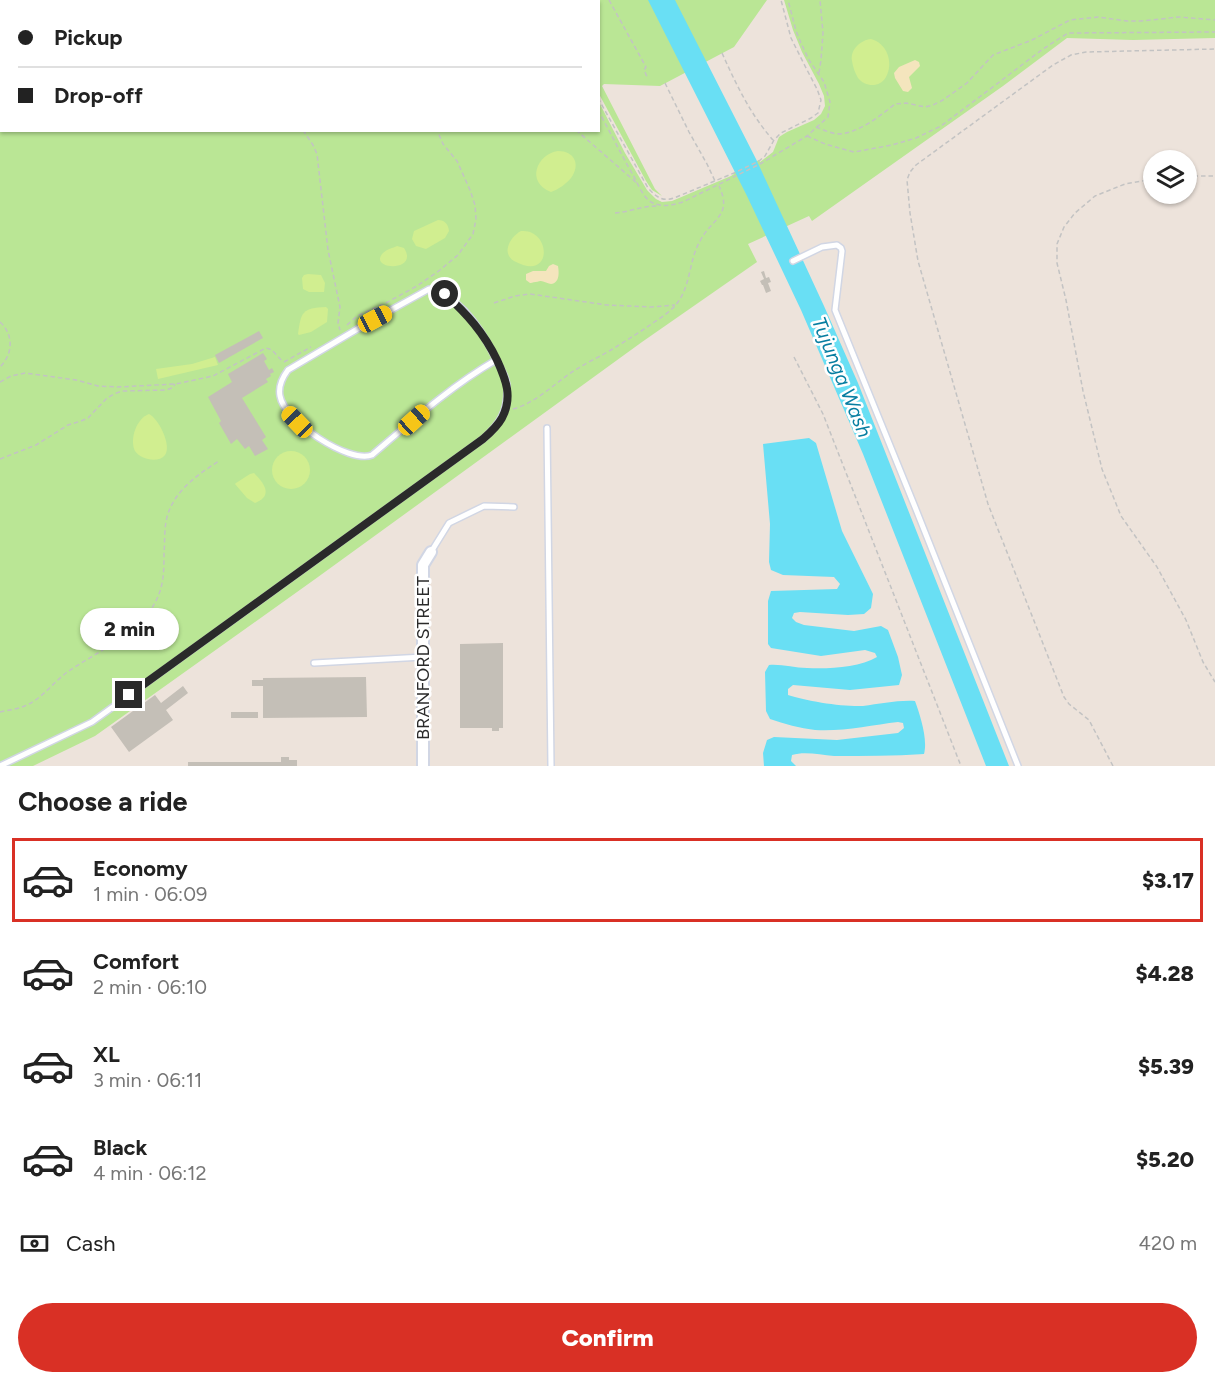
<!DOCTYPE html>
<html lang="en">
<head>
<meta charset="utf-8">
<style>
  body { margin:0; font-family:Figtree,sans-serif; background:#f6f6f6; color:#222; height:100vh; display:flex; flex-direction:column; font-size:22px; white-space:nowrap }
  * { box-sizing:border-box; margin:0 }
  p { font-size:20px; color:#767676 }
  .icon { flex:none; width:33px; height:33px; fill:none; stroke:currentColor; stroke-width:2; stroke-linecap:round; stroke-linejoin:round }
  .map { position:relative; height:766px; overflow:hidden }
  .details { display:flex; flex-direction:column; background:#fff; flex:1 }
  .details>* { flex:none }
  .top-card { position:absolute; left:0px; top:0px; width:600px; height:132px; box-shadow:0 2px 4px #0004; display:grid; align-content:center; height:132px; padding:0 18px; background:#fff }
  .fabs { position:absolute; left:1143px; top:150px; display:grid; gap:12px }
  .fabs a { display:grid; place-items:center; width:54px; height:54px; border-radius:50%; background:#fff; box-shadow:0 2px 4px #0004; font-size:30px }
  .end { position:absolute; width:27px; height:27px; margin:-14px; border:8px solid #2a2a2a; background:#fff; box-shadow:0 0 0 3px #fff }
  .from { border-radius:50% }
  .bubble { position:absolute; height:42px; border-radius:21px; background:#fff; box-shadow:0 2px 4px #0004; font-size:20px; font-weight:800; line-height:42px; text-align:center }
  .car { position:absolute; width:18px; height:36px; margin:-18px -9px; border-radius:8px; box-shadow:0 0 4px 2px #0007; background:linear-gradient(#f5c518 24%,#345 0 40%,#f5c518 0 76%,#345 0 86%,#f5c518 0) }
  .top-card b { display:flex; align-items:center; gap:21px; height:57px; font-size:22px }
  .top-card b+b { border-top:2px solid #e0e0e0 }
  .top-card i { width:15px; height:15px; background:#222 }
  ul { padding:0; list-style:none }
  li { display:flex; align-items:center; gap:18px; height:84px; margin:0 12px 9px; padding:0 6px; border:3px solid transparent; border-radius:0px }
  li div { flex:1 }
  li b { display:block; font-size:22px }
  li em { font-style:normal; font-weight:800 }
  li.active { border-color:#d93025 }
  li>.icon { width:54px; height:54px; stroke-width:1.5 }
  h2 { padding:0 18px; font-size:27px; line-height:72px }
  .pay { display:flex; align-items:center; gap:15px; height:66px; padding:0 18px; font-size:22px }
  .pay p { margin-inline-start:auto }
  .action { display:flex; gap:12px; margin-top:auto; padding:12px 18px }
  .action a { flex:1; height:69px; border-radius:36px; background:#d93025; color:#fff; font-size:24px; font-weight:800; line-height:69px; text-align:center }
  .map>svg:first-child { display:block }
  .green { fill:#bae695 }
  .sand { fill:#f4e5bd }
  .pitch { fill:#d1ee90 }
  .water { fill:#69dff4 }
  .building { fill:#c4bfb7 }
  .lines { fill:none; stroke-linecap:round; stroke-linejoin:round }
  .service-casing { stroke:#d1d6e4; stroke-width:8 }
  .minor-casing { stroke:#d1d6e4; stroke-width:14 }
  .path { stroke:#c3c3c3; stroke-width:1.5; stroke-dasharray:4.5 3; stroke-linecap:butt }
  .service { stroke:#fff; stroke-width:5 }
  .minor { stroke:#fff; stroke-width:10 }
  .route { stroke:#2a2a2a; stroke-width:8 }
  .labels { text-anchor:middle; stroke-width:5; stroke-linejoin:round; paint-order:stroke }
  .street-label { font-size:18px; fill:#2a2a2a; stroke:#fff }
  .water-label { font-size:20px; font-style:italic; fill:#077ea1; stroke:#fff }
</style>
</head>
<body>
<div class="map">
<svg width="1215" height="766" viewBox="0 0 1215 766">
  <rect width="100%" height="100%" fill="#ede3db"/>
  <!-- green -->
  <g class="green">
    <polygon points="0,0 569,0 569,1 2,2 2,130 598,130 599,102 625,153 647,190 656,199 662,202 672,201 731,176 734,174 734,172 759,160 760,162 773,152 779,137 787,132 814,120 821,114 825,106 824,96 819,84 802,52 793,30 784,0 1215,0 1215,38 1133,40 1067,38 1003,86 812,221 809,216 748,244 757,262 642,342 318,577 95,736 33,766 0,766"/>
    <polygon points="574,0 767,0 734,47 660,86 604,84 602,86 655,189 662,196 652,190 646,181 599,94 598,2 574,1"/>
  </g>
  <!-- sand -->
  <g class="sand">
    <polygon points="915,60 919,62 920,66 909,77 912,88 908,92 903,91 895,78 894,73 899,67"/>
    <path d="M553,264L558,266C559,272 560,283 551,284C549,284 543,281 541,281C540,281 531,283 530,283L526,280V274L533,271H546L549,266Z"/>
  </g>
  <!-- pitch -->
  <g class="pitch">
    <path d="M871,39C887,43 894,63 886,77C880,88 865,87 858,78C855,73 853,67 852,61C850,49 861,40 871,39Z"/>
    <path d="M558,151C574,151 581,164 571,178C566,184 559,189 551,192C525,182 537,154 558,151Z"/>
    <path d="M438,220C445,220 448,224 449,231L445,238L426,249L416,246L412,239L414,231Z"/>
    <path d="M521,231C551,228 554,283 514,261C501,253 510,237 521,231Z"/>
    <path d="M397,246L404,248C420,273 367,270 383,253C387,249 393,248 397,246Z"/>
    <polygon points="308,274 321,275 325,283 324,292 309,292 303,289 302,278 304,275"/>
    <path d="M326,307L328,309L327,322L311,332L299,335L298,334C301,312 302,308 326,307Z"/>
    <polygon points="215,357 218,365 158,379 156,369 192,364"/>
    <path d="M149,414C158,418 172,445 165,455C158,464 140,459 135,451C129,439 137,418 149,414Z"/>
    <circle cx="291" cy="470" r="19"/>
    <path d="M254,473C265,484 273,496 255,503L247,498L235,484L236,483L250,474Z"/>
  </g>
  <!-- water -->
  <g class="water">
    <polygon points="648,0 675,0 756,159 824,306 858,383 1009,766 986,766 863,454 801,310 747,196"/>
    <path d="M809,438L816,443L842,531L873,594L871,608L864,614L848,615L800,612L794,613L792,618L796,622L804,625L854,631L881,626L888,630L898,657L902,675L899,685L850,690L793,685L788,689V695C806,701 843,707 863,706C880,704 897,700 915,701C920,715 928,739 924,754C894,756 864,756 834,756C820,755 805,751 792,755L791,761L796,766H799H764L763,753L767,740L774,737L837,740L898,733L904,728L903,723L898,722C872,725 841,732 815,730C800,728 784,724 770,719L766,711L765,672L769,665C782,664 794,668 807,668C827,669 859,668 877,657L875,653L865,650L821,656L771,648L768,644V601L771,591L837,589L840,584L834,577L783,575L771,570L769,562L770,524L763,444Z"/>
  </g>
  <!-- building -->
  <g class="building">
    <polygon points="764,271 766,278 769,277 771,282 768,283 771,291 766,293 763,285 762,285 760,281 764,279 761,272"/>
    <polygon points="259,331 263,338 219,363 215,355"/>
    <polygon points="263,353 267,359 264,361 269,370 272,368 274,372 270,374 271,376 266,379 268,382 242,398 266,437 262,440 268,449 255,456 249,446 245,449 237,439 231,444 219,423 221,421 208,397 232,382 228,374"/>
    <polygon points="503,643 503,728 499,728 499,731 492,731 492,728 460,728 460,644"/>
    <polygon points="366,677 367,717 263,718 263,686 252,686 252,680 263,680 263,678"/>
    <polygon points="183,686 188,693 166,710 173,720 129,752 111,727 155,695 161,703"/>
    <rect x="231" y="712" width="27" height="6"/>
    <polygon points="281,757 289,757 289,760 297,760 297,766 188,766 188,762 281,762"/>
  </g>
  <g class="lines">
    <defs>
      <g id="service">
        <polyline points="793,261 822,247 837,245 841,248 842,251 835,310 915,507 1018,766"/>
        <polyline points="547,428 551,766"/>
        <polyline points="431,552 449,523 484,506 514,507"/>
        <polyline points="314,663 423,657"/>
        <path d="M0,766L92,722L483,439C500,424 508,411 507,387C507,377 501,370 497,361C484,334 461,296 429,289L371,321L288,370C282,378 278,386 280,396C284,421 349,464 372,455C412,421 451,386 496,360"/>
      </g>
      <polyline id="minor" points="423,766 423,565 431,552"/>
    </defs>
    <!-- service casing -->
    <use href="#service" class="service-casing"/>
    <!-- minor casing -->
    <use href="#minor" class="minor-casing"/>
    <!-- path -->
    <g class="path">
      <polyline points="285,0 285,2"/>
      <polyline points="487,0 488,2"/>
      <polyline points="564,0 564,2"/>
      <polyline points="571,0 572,2"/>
      <polyline points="609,0 646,67 644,70 648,79"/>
      <polyline points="9,2 12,0"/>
      <polyline points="439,2 440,0"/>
      <polyline points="0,6 2,6"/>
      <path d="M722,53C736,84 750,114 773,140"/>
      <polyline points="819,73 821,60 823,33 820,0"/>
      <polyline points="665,83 689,132 707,164 715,181"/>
      <polyline points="0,91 2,90"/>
      <path d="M598,98L648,188C656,197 663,202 674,198L734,173L759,161L765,156L774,140L781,133L811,118L818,113L821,100L817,89L806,68L791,38L781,0"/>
      <path d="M598,110C610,132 621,154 633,175C638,184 643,197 651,202C662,208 672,205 683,202L760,164L807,136L828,117L830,102L824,82L809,60L801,43L796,31L788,0"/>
      <path d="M816,127C824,130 832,134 840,134C860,132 880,116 895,104L906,103L925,107L933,105L943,100L967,83L993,55L1032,40L1070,20L1098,17L1127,21H1141L1179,17L1215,20"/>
      <polyline points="303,130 313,145 317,154 328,250 340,307 338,323 340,330"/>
      <polyline points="576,130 638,184"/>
      <polyline points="807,136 825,144 854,152 892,145 916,138 941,126 1043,49 1068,33 1215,32"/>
      <polyline points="1186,176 1215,176"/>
      <polyline points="1154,179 1125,184 1095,196 1075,213 1064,227 1057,244 1057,263 1066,300 1083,391 1102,469 1121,516 1157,567 1186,620 1203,662 1215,682"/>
      <path d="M615,213C629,212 642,206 657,206"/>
      <polyline points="494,303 515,296 530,294 607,305 652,307 675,305"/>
      <path d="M0,322C14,335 13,354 0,367"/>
      <polyline points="347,325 357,316 384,304 417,286 440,270 458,255 473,234 476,219 475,205 470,190 457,161 443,144 437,130"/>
      <polyline points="794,357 823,414 961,766"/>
      <polyline points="284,362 311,347"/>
      <polyline points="0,382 11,376 25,373 76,380 98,386 117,387 176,384 213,376 266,348 272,350 283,362"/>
      <path d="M513,409C536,403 555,383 575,370C586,363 599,357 611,350C624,342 637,334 650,325C660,318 671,312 678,302C691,284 689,260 700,241C712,218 733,216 719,186"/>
      <polyline points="0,459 36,445 68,425 81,421 88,418 107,398 114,394 122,391 166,390 172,388 175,384"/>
      <path d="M0,712C9,710 19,709 27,705C42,698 53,683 66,673C97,651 144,633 159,594C164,581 164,567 164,553C165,542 164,528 167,517C174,491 197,475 219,461"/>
      <polyline points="1113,766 1089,720 1069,704 1064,697 988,504 918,261 910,213 907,180 910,172 916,165 1053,65 1071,55 1086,52 1215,49"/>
    </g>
    <!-- service -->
    <use href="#service" class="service"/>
    <!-- minor -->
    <use href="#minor" class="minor"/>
  </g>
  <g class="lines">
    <!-- route -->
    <path class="route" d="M129,695L483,439C490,433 497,427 502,418C513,397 506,380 497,360C484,333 467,314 445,294"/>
  </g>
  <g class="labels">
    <!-- street labels -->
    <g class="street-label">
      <text transform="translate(423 658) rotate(-90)" y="6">BRANFORD STREET</text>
    </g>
    <!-- water labels -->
    <g class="water-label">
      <text transform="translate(842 377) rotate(68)" y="7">Tujunga Wash</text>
    </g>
  </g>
</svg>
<div class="fabs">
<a><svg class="icon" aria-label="layers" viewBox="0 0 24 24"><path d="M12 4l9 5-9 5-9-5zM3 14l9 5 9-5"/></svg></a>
</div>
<i class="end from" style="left:445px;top:294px"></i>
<i class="end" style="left:129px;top:695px"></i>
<div class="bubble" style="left:80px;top:608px;width:99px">2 min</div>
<i class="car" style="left:375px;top:319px;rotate:62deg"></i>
<i class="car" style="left:414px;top:420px;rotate:48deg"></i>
<i class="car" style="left:297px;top:422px;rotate:316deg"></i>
<div class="top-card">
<b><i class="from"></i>Pickup</b>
<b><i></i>Drop-off</b>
</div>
</div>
<section class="details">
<h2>Choose a ride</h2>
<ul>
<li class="active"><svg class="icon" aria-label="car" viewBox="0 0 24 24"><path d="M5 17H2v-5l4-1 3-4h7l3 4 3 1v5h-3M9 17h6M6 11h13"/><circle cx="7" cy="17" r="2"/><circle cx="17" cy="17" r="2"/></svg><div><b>Economy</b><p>1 min · 06:09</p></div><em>$3.17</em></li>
<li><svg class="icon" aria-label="car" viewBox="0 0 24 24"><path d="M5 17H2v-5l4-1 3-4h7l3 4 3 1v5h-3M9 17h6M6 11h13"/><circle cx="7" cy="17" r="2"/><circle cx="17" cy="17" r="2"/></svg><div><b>Comfort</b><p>2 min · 06:10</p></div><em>$4.28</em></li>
<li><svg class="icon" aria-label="car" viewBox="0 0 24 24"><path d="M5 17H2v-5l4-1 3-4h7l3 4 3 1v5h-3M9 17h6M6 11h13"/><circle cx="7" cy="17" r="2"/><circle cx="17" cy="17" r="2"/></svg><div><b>XL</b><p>3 min · 06:11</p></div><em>$5.39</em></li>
<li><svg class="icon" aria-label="car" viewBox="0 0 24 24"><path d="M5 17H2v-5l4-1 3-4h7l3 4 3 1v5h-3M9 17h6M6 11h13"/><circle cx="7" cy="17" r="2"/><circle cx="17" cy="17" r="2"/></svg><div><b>Black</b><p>4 min · 06:12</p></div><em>$5.20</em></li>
</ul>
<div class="pay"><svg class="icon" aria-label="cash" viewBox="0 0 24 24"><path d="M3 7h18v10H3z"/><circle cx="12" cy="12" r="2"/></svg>Cash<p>420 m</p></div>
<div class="action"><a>Confirm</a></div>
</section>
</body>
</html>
